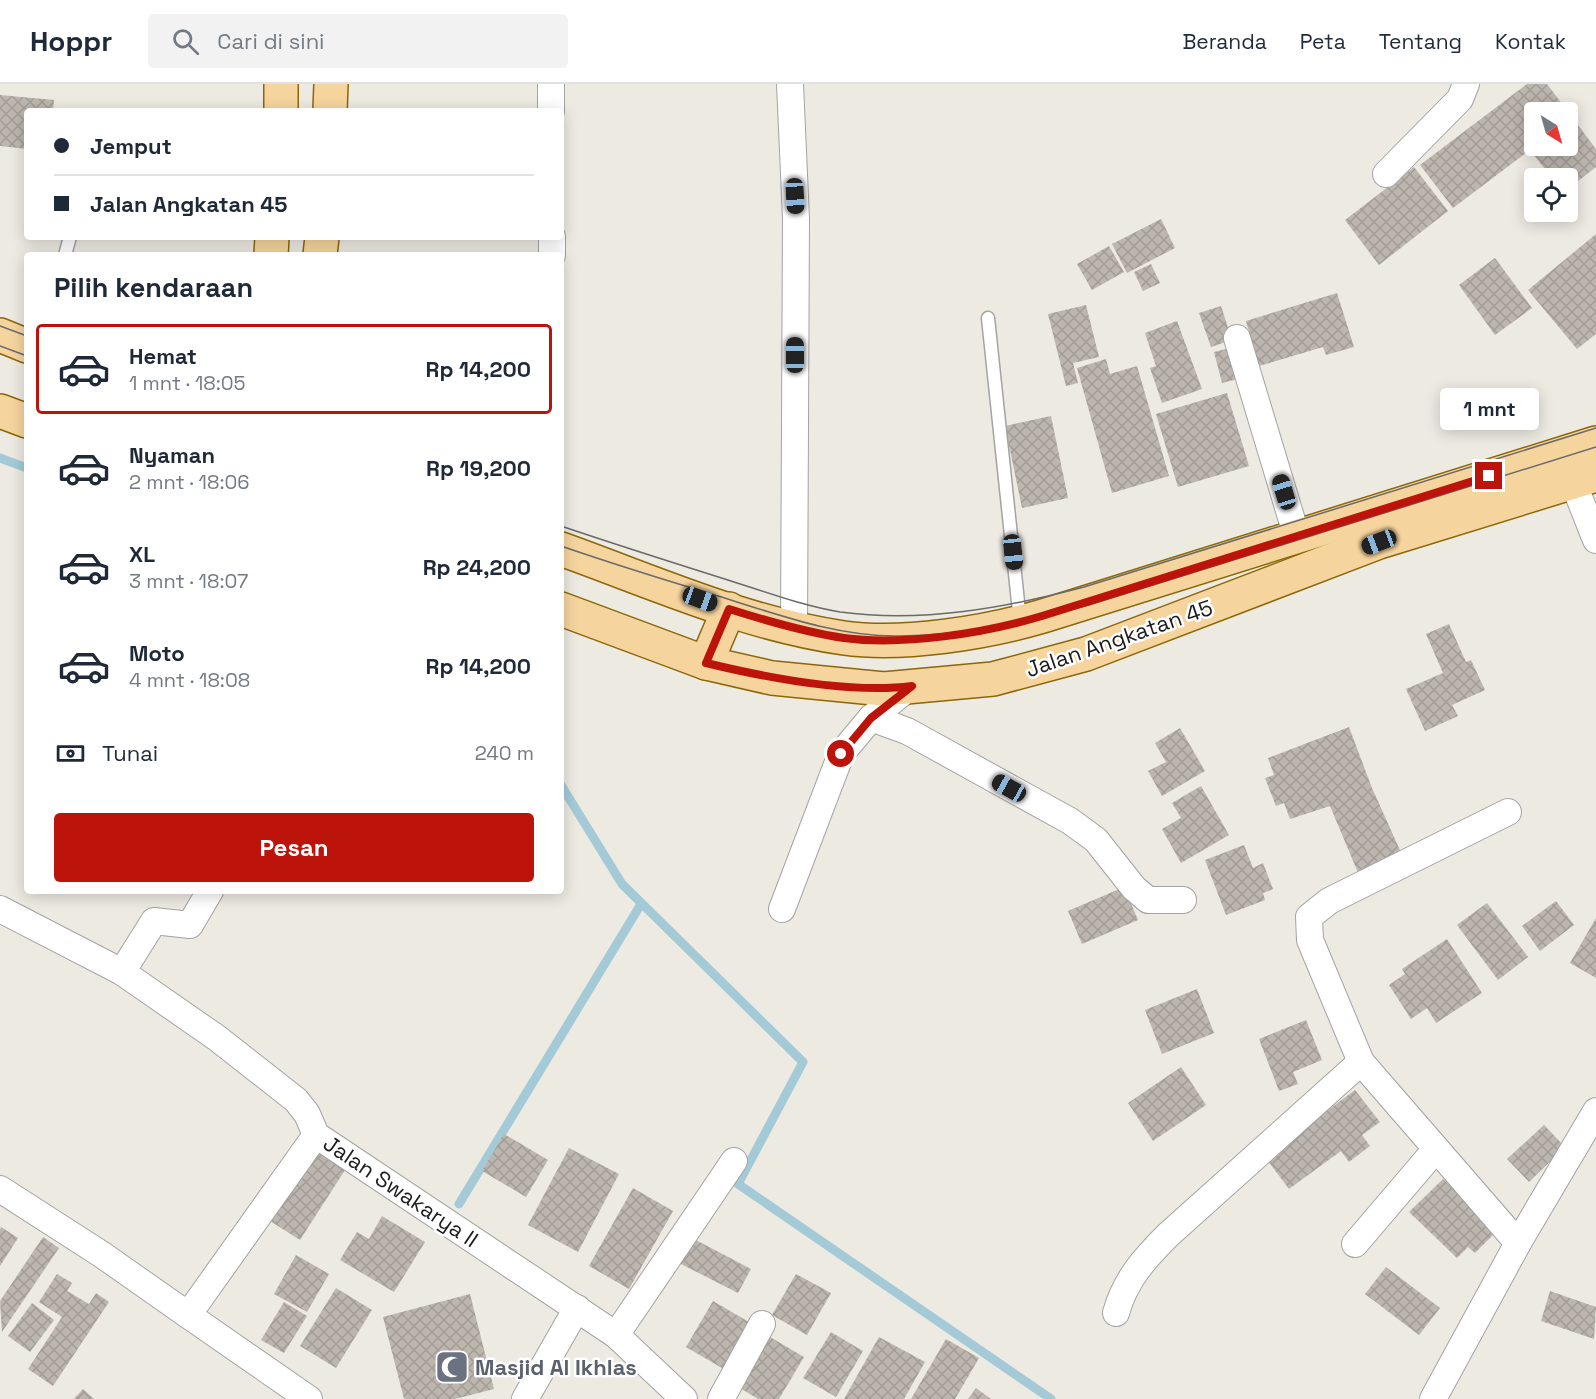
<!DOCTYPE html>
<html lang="id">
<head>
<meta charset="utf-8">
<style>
  body { margin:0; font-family:"Space Grotesk",sans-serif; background:#f2f2f3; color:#1f2937; height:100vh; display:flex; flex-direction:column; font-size:22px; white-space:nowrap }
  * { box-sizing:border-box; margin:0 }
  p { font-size:20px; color:#747a83 }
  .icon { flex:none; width:33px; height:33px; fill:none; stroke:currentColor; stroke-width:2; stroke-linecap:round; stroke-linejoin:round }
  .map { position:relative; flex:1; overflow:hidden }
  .drawer { position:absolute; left:24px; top:168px; width:540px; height:642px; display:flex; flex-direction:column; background:#fff; border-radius:6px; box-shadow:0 3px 15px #0003 }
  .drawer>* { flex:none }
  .hud { position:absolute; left:24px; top:24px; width:540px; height:132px; border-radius:6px; box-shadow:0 3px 15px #0003; display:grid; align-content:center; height:132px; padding:0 30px; background:#fff }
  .needle { width:39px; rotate:143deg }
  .buttons { position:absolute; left:1524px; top:18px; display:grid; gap:12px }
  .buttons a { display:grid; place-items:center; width:54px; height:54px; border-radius:6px; background:#fff; box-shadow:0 3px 15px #0003; font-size:30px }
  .end { position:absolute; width:27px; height:27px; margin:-14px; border:8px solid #bc140b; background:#fff; box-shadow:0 0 0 3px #fff }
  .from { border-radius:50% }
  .bubble { position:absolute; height:42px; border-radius:6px; background:#fff; box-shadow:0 3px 15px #0003; font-size:20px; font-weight:700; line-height:42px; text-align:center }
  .car { position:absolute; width:18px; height:36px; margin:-18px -9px; border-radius:8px; box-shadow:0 0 4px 2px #0007; background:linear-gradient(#222 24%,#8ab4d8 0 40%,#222 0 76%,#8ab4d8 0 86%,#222 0) }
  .hud b { display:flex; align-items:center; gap:21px; height:57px; font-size:22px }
  .hud b+b { border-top:2px solid #e0e1e3 }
  .hud i { width:15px; height:15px; background:#1f2937 }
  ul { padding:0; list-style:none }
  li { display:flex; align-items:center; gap:18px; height:90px; margin:0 12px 9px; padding:0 18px; border:3px solid transparent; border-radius:6px }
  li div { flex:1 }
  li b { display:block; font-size:22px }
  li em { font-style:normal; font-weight:700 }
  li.active { border-color:#bc140b }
  li>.icon { width:54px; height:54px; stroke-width:1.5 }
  h2 { padding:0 30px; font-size:27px; line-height:72px }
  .pay { display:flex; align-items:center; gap:15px; height:66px; padding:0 30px; font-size:22px }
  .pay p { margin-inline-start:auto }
  .primary-button { display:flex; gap:12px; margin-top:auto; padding:12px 30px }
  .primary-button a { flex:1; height:69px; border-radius:6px; background:#bc140b; color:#fff; font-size:24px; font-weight:700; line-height:69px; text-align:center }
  header { display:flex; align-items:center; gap:36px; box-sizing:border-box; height:84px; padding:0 30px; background:#fff; border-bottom:2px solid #e0e1e3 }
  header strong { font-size:28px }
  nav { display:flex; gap:33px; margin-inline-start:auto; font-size:21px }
  .search { width:420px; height:54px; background:#f2f2f3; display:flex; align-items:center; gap:15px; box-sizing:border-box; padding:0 21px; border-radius:6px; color:#747a83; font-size:22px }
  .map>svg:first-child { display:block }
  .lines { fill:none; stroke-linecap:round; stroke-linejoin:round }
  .stream { stroke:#a4cad8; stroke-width:9 }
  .building { fill:url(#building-cross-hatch); fill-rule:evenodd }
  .lane-casing { stroke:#a3a3a3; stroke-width:15 }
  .street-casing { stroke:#a3a3a3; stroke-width:28 }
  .primary-casing { stroke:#8b6708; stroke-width:36 }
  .lane { stroke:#fff; stroke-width:12 }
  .street { stroke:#fff; stroke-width:26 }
  .primary { stroke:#f6d49e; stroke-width:33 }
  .tram { stroke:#6a6a6a; stroke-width:1.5 }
  .route { stroke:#bc140b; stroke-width:8 }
  .labels { text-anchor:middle; stroke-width:5; stroke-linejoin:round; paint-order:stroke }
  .street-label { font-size:22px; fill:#1c1c1c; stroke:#fff }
  .worship-label { font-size:22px; font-weight:bold; fill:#5b616d; stroke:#fff; text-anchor:start }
</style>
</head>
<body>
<header>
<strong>Hoppr</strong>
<div class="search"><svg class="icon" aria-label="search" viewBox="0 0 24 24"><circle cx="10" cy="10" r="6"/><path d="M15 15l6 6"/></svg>Cari di sini</div>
<nav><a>Beranda</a><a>Peta</a><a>Tentang</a><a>Kontak</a></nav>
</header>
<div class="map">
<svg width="1596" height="1315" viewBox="0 0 1596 1315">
  <defs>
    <pattern id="building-cross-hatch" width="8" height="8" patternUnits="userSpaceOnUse" patternTransform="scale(1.5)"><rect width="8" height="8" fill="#bdb6af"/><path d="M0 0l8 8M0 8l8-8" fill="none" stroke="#a29c96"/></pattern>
  </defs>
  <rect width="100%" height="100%" fill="#edeae2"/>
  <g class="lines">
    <!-- stream -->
    <g class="stream">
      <polyline points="0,374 27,384"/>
      <polyline points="561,701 622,800 803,978 738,1100 1051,1315"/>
      <polyline points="459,1120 641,820"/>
    </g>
  </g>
  <!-- building -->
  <g class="building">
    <path d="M1527,0H1547L1596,65V83L1568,105V94H1552L1530,66L1453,124L1420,81ZM1534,28H1568V62H1534Z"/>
    <polygon points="0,11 54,16 53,27 27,27 27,65 0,62"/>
    <polygon points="1414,83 1448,127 1379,181 1345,136"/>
    <polygon points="1161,135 1175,164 1127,189 1112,160"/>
    <polygon points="1596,150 1596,250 1577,265 1528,206"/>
    <polygon points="1109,162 1124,188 1092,206 1077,180"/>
    <polygon points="1495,174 1532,224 1495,251 1459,201"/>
    <polygon points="1151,180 1160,199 1143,207 1134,188"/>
    <polygon points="1337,209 1354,263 1326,271 1323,263 1259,282 1246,237"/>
    <polygon points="1086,221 1099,273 1073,279 1078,299 1066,302 1048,230"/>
    <polygon points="1221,222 1232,256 1211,263 1199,229"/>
    <polygon points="1177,237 1202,305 1162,319 1150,284 1156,282 1145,249"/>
    <polygon points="1230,264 1238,295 1222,299 1214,268"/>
    <polygon points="1106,275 1110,290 1137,282 1169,392 1112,409 1077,284"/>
    <polygon points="1227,309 1249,382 1178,403 1156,330"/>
    <polygon points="1051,332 1068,414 1022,424 1005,342"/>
    <polygon points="1449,540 1466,578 1471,576 1485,606 1452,621 1458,632 1425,647 1406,605 1443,589 1426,550"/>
    <polygon points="1349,643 1372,704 1403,773 1359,791 1330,722 1290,735 1284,719 1276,722 1265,694 1274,691 1268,674"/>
    <polygon points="1180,644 1205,687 1162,712 1148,687 1166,678 1155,659"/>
    <polygon points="1201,702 1229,751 1181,779 1162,745 1181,734 1172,719"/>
    <polygon points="1244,761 1253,784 1263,779 1273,805 1263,809 1265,816 1226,831 1205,776"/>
    <polygon points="1124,803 1138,836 1082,860 1068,827"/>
    <polygon points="1556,817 1574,841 1540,867 1522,842"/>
    <polygon points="1487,819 1528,873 1498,896 1457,841"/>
    <polygon points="1596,834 1596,894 1570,879"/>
    <polygon points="1447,855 1482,909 1436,939 1427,924 1411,935 1389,901 1405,890 1402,885"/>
    <polygon points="1197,905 1214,949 1162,970 1145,926"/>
    <polygon points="1306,936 1322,976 1293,988 1298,1000 1279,1007 1259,955"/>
    <polygon points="1181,983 1206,1021 1153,1057 1128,1019"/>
    <polygon points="1355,1006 1380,1038 1362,1051 1370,1062 1349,1078 1341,1067 1289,1105 1265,1073"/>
    <polygon points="1544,1041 1565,1063 1529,1098 1507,1075"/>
    <polygon points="504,1050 548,1076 526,1113 482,1087"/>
    <polygon points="569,1064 619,1090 578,1168 528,1141"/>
    <polygon points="315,1066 345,1086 300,1156 270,1137"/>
    <polygon points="1443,1095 1497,1147 1475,1169 1468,1163 1457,1174 1409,1128"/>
    <polygon points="633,1104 673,1127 629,1205 589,1182"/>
    <polygon points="382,1132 425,1158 394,1208 340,1176 357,1148 369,1155"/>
    <polygon points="1,1143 18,1154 0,1182 0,1145"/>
    <polygon points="43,1153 59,1164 2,1248 0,1217"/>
    <polygon points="692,1154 751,1185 738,1209 679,1179"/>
    <polygon points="296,1171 329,1190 307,1228 274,1210"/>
    <polygon points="1386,1183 1440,1224 1419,1251 1365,1210"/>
    <polygon points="57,1190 72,1199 67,1207 89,1220 96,1209 109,1218 53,1302 28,1285 62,1233 39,1218"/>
    <polygon points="796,1190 831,1209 807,1251 772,1231"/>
    <polygon points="336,1204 372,1226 336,1284 300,1262"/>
    <polygon points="1550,1207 1596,1223 1594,1255 1541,1237"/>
    <polygon points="470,1210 494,1305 455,1315 404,1315 383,1233"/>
    <polygon points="713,1217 754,1241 727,1287 686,1263"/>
    <polygon points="284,1218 307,1232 284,1269 261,1256"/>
    <polygon points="32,1219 54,1236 30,1268 8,1252"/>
    <polygon points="831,1248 863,1267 836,1313 803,1294"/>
    <polygon points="765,1250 804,1273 779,1315 758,1315 735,1301"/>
    <polygon points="879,1253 925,1278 904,1315 844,1315"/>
    <polygon points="946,1255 979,1274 965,1298 955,1315 911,1315"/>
    <polygon points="976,1304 991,1315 968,1315"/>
    <polygon points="83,1305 94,1315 74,1315"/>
  </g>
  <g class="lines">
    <defs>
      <g id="lane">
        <polyline points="65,171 70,153"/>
        <polyline points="988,234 1020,537"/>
      </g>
      <g id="street">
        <polyline points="551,0 551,27"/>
        <polyline points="790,0 796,135 794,545"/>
        <polyline points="1386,90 1460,15 1466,0"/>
        <polyline points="552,153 552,171"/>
        <polyline points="1237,254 1297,453"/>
        <polyline points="1573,398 1596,456"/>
        <polyline points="912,601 871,634 907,647 1070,737 1096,756 1134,804 1148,816 1183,816"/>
        <polyline points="1508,728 1329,817 1309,833 1310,856 1361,978 1518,1159"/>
        <polyline points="0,825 122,888 217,954 296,1016 307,1030 316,1051 616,1251 684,1315"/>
        <polyline points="782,825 841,670 871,634"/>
        <polyline points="122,888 154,837 190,841 210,807"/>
        <polyline points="0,1105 101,1170 188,1231 316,1051"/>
        <polyline points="1355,1160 1436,1065"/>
        <path d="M1116,1229C1125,1196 1144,1175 1168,1151L1361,978"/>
        <polyline points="188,1231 309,1315"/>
        <polyline points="616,1251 734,1077"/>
        <polyline points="525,1315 577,1224"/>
        <polyline points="721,1315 762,1240"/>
        <polyline points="1433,1315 1518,1159 1596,1027"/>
      </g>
      <g id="primary">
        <polyline points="281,0 281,27"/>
        <polyline points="330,27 331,0"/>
        <polyline points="271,171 272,153"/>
        <polyline points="320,171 322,153"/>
        <polyline points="0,251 27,262"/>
        <polyline points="0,327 27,337"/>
        <path d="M561,465C653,498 746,540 844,554C903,562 985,549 1043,532L1596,359"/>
        <polyline points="561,525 706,579 772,594 884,605 993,595 1086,570 1379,458 1596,391"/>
        <polyline points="706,579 729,525"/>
      </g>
    </defs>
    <!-- lane casing -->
    <use href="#lane" class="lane-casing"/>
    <!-- street casing -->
    <use href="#street" class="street-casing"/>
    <!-- primary casing -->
    <use href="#primary" class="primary-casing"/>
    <!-- lane -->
    <use href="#lane" class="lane"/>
    <!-- street -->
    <use href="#street" class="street"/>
    <!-- primary -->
    <use href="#primary" class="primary"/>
    <!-- tram -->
    <g class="tram">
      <polyline points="0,242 27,252"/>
      <polyline points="0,262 27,272"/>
      <path d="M561,442C617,461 674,479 731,497C766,508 803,522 840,528C923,539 1005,524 1084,503L1596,344"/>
      <path d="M561,462C613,480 665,496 718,512C776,530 838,553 900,552C965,551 1027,537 1089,521L1596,363"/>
    </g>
  </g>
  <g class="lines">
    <!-- route -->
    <path class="route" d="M841,670L871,634L912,602C849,610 768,594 706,579L729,525C767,537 804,548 844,554C904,562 985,549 1042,532L1489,392"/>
  </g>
  <!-- icons -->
  <defs>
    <symbol id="mosque-square" viewBox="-11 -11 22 22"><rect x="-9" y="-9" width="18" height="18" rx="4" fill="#6b7280" stroke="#fff"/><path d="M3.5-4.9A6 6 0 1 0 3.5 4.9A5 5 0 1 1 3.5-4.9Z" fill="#fff"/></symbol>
  </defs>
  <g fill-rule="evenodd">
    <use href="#mosque-square" x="433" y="1264" width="38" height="38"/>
  </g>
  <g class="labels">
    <!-- street labels -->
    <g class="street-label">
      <text transform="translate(1119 554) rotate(-19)" y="8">Jalan Angkatan 45</text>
      <text transform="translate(401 1107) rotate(34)" y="8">Jalan Swakarya II</text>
    </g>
    <!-- worship labels -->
    <g class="worship-label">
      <text x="475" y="1291">Masjid Al Ikhlas</text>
    </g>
  </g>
</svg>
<div class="buttons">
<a><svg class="needle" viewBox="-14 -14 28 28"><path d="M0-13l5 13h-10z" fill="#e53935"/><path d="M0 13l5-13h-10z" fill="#747a83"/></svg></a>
<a><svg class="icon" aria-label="locate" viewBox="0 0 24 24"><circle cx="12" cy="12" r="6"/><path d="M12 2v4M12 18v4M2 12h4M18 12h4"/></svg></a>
</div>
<i class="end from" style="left:841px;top:670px"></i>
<i class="end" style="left:1489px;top:392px"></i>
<div class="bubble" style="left:1440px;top:304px;width:99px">1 mnt</div>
<i class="car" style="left:795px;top:112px;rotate:177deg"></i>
<i class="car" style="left:795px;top:271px;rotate:0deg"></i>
<i class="car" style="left:1284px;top:408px;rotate:343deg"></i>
<i class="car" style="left:1379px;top:458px;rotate:249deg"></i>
<i class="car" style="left:1013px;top:468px;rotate:174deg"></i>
<i class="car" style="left:700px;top:515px;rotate:110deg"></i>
<i class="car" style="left:1009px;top:704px;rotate:299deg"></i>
<div class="hud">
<b><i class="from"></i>Jemput</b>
<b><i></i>Jalan Angkatan 45</b>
</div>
<section class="drawer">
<h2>Pilih kendaraan</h2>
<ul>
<li class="active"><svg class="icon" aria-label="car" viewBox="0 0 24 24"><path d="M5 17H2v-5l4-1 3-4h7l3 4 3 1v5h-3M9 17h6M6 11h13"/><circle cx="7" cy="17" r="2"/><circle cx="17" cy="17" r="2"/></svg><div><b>Hemat</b><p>1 mnt · 18:05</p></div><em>Rp 14,200</em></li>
<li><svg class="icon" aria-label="car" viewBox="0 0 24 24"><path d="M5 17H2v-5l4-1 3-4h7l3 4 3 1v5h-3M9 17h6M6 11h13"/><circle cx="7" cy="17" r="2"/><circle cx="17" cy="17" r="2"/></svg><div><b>Nyaman</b><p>2 mnt · 18:06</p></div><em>Rp 19,200</em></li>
<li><svg class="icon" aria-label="car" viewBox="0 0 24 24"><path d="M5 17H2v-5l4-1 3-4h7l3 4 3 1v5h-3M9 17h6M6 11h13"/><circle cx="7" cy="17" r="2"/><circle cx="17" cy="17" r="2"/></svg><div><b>XL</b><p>3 mnt · 18:07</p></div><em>Rp 24,200</em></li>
<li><svg class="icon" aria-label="car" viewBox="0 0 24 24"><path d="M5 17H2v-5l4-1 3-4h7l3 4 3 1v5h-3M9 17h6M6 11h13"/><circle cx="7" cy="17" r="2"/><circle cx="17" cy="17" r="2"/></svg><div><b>Moto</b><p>4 mnt · 18:08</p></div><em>Rp 14,200</em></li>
</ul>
<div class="pay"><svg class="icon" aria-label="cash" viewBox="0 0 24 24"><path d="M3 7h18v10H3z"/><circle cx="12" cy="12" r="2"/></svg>Tunai<p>240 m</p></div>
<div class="primary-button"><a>Pesan</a></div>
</section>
</div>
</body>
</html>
